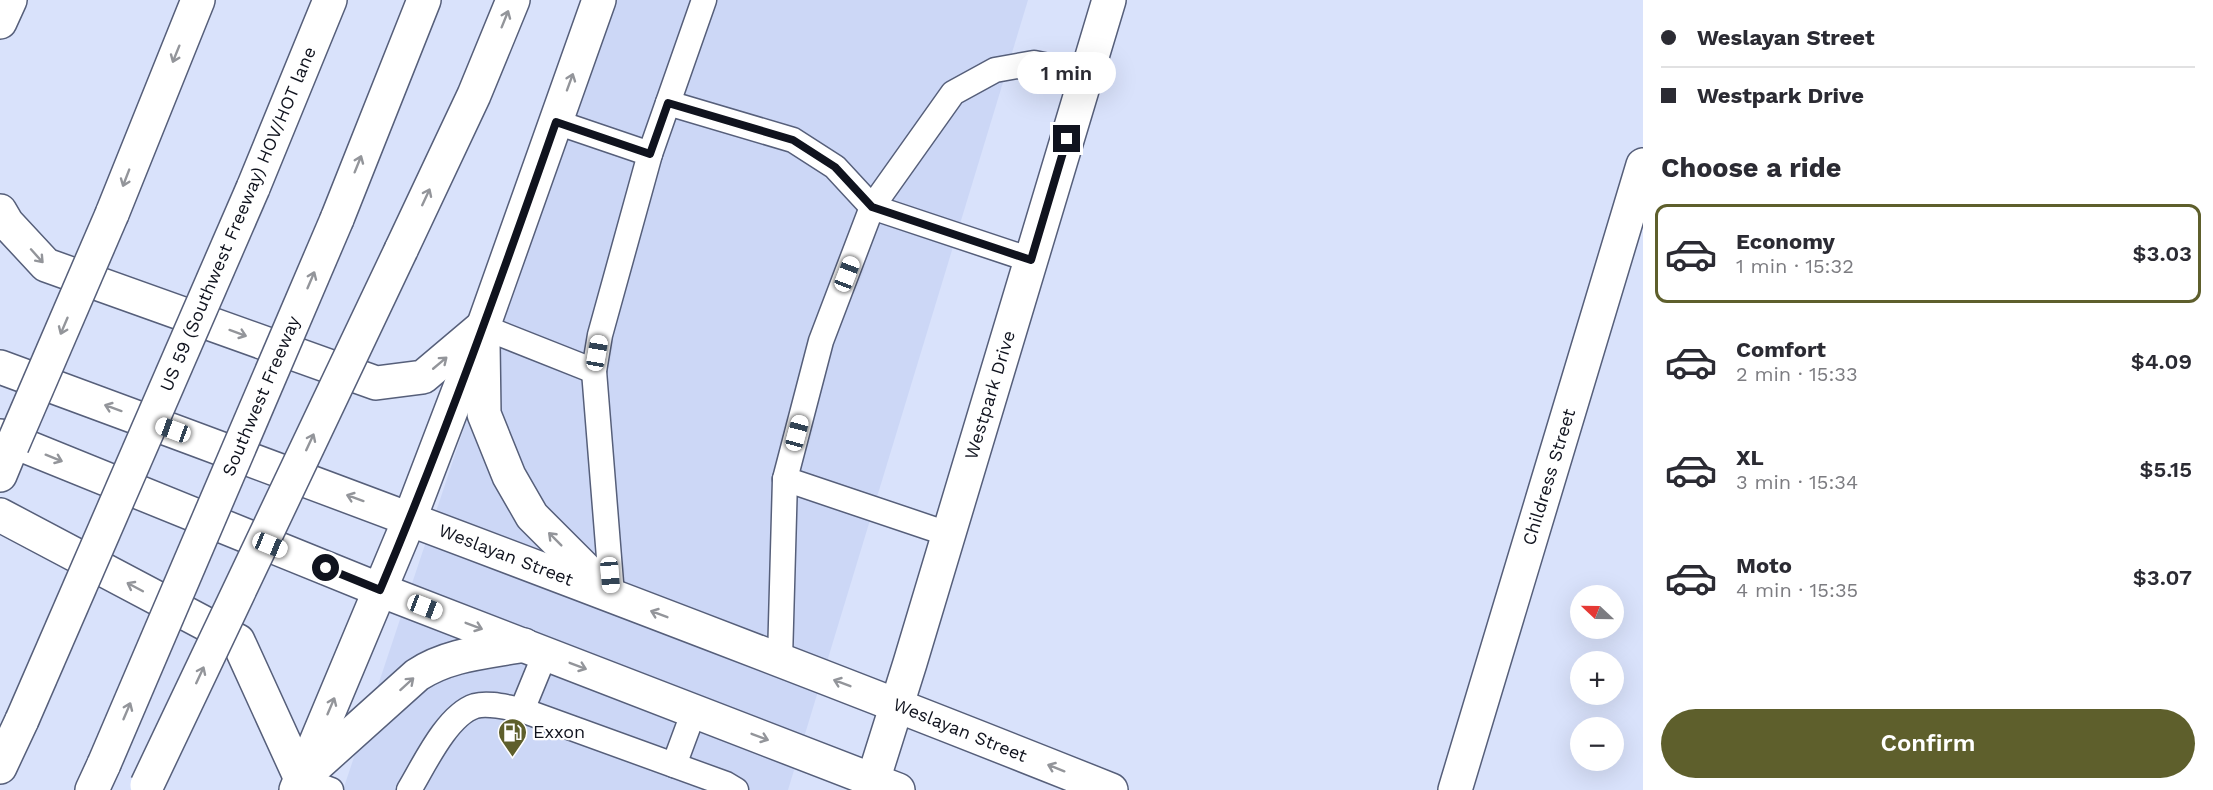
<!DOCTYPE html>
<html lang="en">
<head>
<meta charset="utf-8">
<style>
  body { margin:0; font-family:"Work Sans",sans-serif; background:#f7f7f7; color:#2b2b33; height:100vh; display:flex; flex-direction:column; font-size:22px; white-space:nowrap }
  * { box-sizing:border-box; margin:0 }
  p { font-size:20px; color:#7c7c81 }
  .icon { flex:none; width:33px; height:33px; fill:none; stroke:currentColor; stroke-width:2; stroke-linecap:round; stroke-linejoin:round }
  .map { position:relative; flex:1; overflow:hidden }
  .panel { display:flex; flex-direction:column; background:#fff; width:570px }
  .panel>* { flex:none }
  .hud { display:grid; align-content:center; height:132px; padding:0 18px; background:#fff }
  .needle { width:39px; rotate:292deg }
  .tools { position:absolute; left:1570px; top:585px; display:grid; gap:12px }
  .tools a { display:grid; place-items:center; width:54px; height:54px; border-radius:50%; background:#fff; box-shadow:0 6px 24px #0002; font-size:30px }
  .end { position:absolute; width:27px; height:27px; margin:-14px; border:8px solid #10131e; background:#fff; box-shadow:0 0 0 3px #fff }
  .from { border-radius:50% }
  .bubble { position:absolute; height:42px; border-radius:21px; background:#fff; box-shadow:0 6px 24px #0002; font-size:20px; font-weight:600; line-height:42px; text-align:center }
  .car { position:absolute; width:18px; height:36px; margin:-18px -9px; border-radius:8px; box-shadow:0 0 4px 2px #0007; background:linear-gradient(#fff 24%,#345 0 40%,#fff 0 76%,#345 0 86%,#fff 0) }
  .hud b { display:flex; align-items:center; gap:21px; height:57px; font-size:22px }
  .hud b+b { border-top:2px solid #e1e1e2 }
  .hud i { width:15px; height:15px; background:#2b2b33 }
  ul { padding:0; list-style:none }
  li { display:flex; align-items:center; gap:18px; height:99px; margin:0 12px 9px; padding:0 6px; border:3px solid transparent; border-radius:12px }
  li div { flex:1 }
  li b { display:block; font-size:22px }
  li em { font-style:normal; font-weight:600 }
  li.current { border-color:#5e5f2c }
  li>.icon { width:54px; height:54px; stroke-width:1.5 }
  h2 { padding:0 18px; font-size:27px; line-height:72px }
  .action { display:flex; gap:12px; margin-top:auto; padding:12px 18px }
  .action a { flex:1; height:69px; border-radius:36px; background:#5e5f2c; color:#fff; font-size:24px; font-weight:600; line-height:69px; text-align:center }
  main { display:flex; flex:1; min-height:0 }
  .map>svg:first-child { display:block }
  .built { fill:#ccd7f6 }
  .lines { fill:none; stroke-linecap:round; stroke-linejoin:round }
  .service-casing { stroke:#565f7a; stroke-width:27 }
  .minor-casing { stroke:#565f7a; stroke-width:36 }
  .secondary-casing { stroke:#565f7a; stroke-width:36 }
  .motorway-casing { stroke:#565f7a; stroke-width:36 }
  .service { stroke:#fff; stroke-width:24 }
  .minor { stroke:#fff; stroke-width:33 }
  .secondary { stroke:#fff; stroke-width:33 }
  .motorway { stroke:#fff; stroke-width:33 }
  .motorway-bridge-casing { stroke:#565f7a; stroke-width:36; stroke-linecap:butt }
  .motorway-bridge { stroke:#fff; stroke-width:33 }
  .oneway { stroke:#93959a }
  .route { stroke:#10131e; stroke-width:8 }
  .labels { text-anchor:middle; stroke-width:4.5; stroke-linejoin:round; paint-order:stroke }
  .street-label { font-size:18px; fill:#10131e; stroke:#fff }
  .poi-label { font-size:18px; fill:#10131e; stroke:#fff; text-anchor:start }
</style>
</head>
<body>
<main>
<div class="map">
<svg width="1643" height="790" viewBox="0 0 1643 790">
  <rect width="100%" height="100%" fill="#d9e2fb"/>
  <!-- built -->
  <polygon class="built" points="607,0 1028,0 788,790 343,790"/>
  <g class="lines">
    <defs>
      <g id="service">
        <polyline points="668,103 793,140 835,167 872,207 1031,260"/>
        <polyline points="556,122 650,154 704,0"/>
        <polyline points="483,327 594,371"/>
        <polyline points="785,479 948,534"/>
        <polyline points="612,595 594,371 600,335 650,154"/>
        <polyline points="780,659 785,479 821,341 872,207 953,93 995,70 1034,63 1087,74"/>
        <polyline points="522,710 545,654"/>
        <polyline points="674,765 694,711"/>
        <polyline points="301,779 331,790"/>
        <path d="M409,790C424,765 447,715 475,706C489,702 509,708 522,710L726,784L736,790"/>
      </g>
      <polyline id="minor" points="1455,790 1643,165"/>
      <g id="secondary">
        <polyline points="0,22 10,0"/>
        <polyline points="0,211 7,223 46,265 376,383 423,377 481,328"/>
        <polyline points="483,343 484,414 509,476 532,516 603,587"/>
        <path d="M0,367C372,504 743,643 1111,790"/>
        <polyline points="0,436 380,590 898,790"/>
        <polyline points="0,515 238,641 301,779"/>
        <path d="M309,772L417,675C449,654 487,652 524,645"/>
        <polyline points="296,790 410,518 483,327 599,0"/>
        <polyline points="870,790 910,663 1109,0"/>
      </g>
      <g id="motorway">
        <polyline points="253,188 330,0"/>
        <polyline points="112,214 198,0"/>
        <polyline points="337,219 424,0"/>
        <polyline points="401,250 474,95 513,0"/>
        <polyline points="0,475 12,446"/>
        <polyline points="0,767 22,720"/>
        <polyline points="92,790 104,764"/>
      </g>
    </defs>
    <!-- service casing -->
    <use href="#service" class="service-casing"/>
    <!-- minor casing -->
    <use href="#minor" class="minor-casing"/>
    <!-- secondary casing -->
    <use href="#secondary" class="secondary-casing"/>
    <!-- motorway casing -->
    <use href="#motorway" class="motorway-casing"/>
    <!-- service -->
    <use href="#service" class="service"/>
    <!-- minor -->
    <use href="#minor" class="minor"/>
    <!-- secondary -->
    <use href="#secondary" class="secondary"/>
    <!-- motorway -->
    <use href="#motorway" class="motorway"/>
    <defs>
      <g id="motorway-bridge">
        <polyline points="12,446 112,214"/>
        <polyline points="22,720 253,188"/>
        <polyline points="104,764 337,219"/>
        <polyline points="147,785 401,250"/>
      </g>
    </defs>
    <!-- motorway-bridge casing -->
    <use href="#motorway-bridge" class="motorway-bridge-casing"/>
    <!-- motorway-bridge -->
    <use href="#motorway-bridge" class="motorway-bridge"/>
  </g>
  <!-- one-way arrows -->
  <defs><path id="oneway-shaft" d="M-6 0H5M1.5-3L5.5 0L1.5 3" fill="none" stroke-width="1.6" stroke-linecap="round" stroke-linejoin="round" transform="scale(1.5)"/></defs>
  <g class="oneway">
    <use href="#oneway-shaft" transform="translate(505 19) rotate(-68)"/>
    <use href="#oneway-shaft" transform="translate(176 54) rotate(112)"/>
    <use href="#oneway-shaft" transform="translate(570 82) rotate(-70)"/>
    <use href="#oneway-shaft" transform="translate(358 164) rotate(-68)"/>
    <use href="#oneway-shaft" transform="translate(126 178) rotate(111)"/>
    <use href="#oneway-shaft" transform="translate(426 197) rotate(-65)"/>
    <use href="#oneway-shaft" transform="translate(37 256) rotate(48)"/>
    <use href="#oneway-shaft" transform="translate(311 280) rotate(-67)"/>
    <use href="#oneway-shaft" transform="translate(64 326) rotate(113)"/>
    <use href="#oneway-shaft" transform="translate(238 333) rotate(20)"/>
    <use href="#oneway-shaft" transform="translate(440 363) rotate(-40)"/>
    <use href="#oneway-shaft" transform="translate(113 408) rotate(-160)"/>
    <use href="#oneway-shaft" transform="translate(310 442) rotate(-65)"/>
    <use href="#oneway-shaft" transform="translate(54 458) rotate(22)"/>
    <use href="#oneway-shaft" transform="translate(355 498) rotate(-160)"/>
    <use href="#oneway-shaft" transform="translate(555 539) rotate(-135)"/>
    <use href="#oneway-shaft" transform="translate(135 587) rotate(-152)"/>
    <use href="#oneway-shaft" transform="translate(659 614) rotate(-159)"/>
    <use href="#oneway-shaft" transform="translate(474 626) rotate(21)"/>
    <use href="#oneway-shaft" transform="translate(578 666) rotate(21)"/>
    <use href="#oneway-shaft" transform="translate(200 675) rotate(-65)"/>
    <use href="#oneway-shaft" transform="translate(842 683) rotate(-159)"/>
    <use href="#oneway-shaft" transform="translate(407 684) rotate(-42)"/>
    <use href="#oneway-shaft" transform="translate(331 706) rotate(-67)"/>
    <use href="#oneway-shaft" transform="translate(127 711) rotate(-67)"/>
    <use href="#oneway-shaft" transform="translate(760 737) rotate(21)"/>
    <use href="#oneway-shaft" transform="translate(1056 768) rotate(-158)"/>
  </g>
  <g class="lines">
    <!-- route -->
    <path class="route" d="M326,568L380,590C445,436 501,279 556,122L650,154L668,103L793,140L835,167L872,207L1031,260L1067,139"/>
  </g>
  <!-- icons -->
  <defs>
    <symbol id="fuel-pin" viewBox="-11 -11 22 30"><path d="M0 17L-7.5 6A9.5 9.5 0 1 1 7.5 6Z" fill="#5e5f2c" stroke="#fff"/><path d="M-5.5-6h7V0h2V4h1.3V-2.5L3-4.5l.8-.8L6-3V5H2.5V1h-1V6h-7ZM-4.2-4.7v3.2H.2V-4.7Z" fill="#fff"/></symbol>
  </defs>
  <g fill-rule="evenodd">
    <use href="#fuel-pin" x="496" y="716" width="33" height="45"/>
  </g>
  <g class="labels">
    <!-- street labels -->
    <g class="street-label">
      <text transform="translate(238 219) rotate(-67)" y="6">US 59 (Southwest Freeway) HOV/HOT lane</text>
      <text transform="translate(990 395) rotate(-73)" y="6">Westpark Drive</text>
      <text transform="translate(261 396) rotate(-67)" y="6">Southwest Freeway</text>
      <text transform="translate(1549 477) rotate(-73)" y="6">Childress Street</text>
      <text transform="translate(506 555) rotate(21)" y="6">Weslayan Street</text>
      <text transform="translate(960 730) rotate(22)" y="6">Weslayan Street</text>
    </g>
    <!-- poi labels -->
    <g class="poi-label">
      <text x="533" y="738">Exxon</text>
    </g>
  </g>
</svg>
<div class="tools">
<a><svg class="needle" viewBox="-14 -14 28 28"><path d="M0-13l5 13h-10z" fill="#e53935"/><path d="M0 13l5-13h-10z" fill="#7c7c81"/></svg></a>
<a>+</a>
<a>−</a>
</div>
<i class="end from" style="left:326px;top:568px"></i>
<i class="end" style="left:1067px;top:139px"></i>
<div class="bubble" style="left:1017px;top:52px;width:99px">1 min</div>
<i class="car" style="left:847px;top:274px;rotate:21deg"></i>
<i class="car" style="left:597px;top:353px;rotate:10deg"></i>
<i class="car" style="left:173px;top:430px;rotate:290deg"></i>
<i class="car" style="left:797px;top:433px;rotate:15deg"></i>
<i class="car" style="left:270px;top:545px;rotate:112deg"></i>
<i class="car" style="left:610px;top:575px;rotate:175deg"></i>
<i class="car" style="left:425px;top:607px;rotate:111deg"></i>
</div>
<section class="panel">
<div class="hud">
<b><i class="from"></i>Weslayan Street</b>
<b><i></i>Westpark Drive</b>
</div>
<h2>Choose a ride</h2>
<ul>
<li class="current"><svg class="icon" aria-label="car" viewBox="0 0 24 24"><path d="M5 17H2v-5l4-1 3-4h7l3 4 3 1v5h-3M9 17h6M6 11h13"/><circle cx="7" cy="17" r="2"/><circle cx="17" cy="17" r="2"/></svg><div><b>Economy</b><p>1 min · 15:32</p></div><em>$3.03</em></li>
<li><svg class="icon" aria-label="car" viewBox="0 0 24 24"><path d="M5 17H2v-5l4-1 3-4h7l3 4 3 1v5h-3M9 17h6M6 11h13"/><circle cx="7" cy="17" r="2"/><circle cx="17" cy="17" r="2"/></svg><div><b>Comfort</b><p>2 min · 15:33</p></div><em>$4.09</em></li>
<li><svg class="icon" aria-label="car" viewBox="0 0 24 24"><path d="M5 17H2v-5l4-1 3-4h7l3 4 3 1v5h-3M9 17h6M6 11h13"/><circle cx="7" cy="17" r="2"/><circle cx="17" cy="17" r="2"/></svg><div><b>XL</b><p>3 min · 15:34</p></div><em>$5.15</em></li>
<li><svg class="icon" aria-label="car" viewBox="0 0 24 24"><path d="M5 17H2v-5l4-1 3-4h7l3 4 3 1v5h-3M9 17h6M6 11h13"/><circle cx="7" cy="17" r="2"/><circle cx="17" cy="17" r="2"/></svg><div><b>Moto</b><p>4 min · 15:35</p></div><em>$3.07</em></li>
</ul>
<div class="action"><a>Confirm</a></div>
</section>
</main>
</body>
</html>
